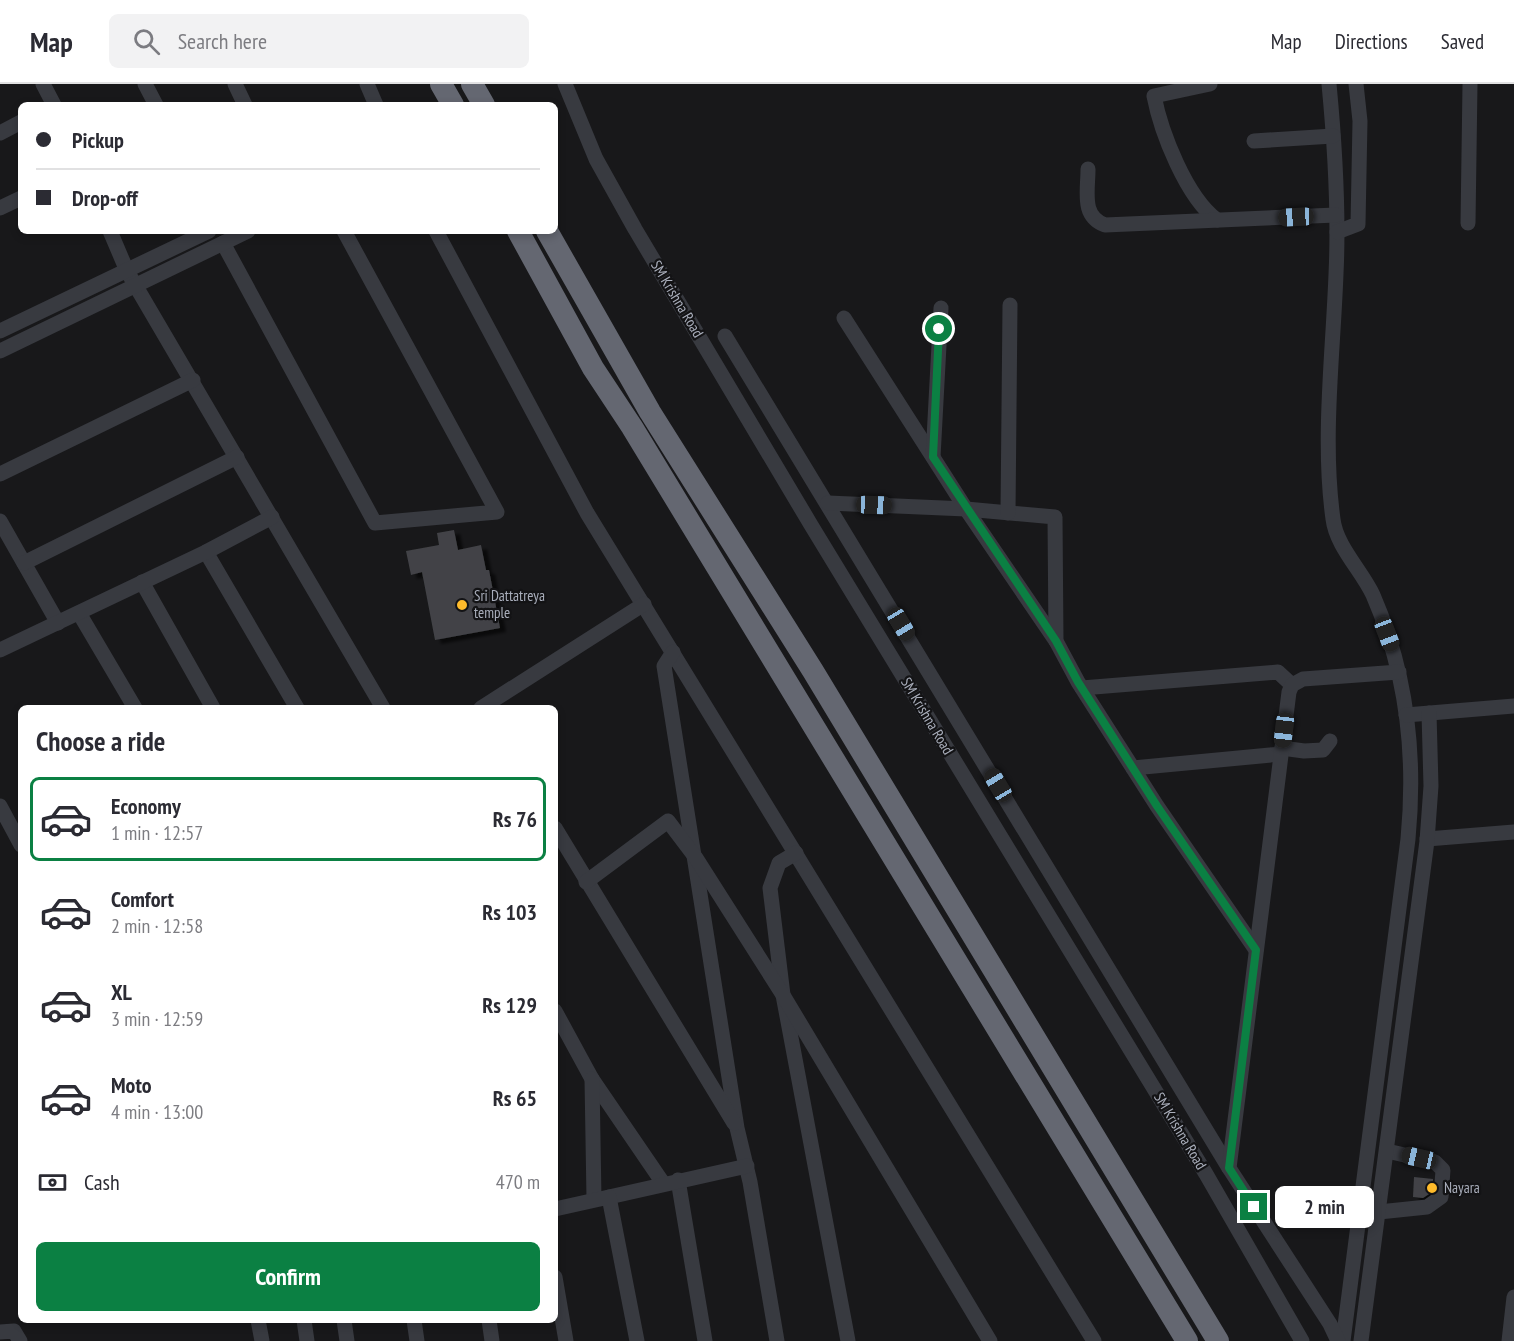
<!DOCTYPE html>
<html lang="en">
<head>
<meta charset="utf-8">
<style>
  body { margin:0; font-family:"PT Sans Narrow",sans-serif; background:#f2f2f3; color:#2b2b33; height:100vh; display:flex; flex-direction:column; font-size:22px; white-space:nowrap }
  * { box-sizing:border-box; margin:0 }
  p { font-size:20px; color:#7c7c81 }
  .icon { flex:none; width:33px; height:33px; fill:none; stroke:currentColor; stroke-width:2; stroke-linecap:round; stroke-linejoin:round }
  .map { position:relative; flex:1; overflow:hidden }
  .panel { position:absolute; left:18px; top:621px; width:540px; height:618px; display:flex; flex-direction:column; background:#fff; border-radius:9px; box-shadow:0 3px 9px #0003 }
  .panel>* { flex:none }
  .banner { position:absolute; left:18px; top:18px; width:540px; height:132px; border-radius:9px; box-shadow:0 3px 9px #0003; display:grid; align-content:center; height:132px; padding:0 18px; background:#fff }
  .end { position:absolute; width:27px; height:27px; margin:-14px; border:8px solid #0b8043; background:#fff; box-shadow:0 0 0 3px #fff }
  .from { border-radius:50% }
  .bubble { position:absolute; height:42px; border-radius:9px; background:#fff; box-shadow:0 3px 9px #0003; font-size:20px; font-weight:800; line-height:42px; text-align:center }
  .car { position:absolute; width:18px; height:36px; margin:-18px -9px; border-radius:8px; box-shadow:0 0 4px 2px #0007; background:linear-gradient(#222 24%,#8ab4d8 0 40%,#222 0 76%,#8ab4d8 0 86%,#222 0) }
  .banner b { display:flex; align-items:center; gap:21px; height:57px; font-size:22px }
  .banner b+b { border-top:2px solid #e1e1e2 }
  .banner i { width:15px; height:15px; background:#2b2b33 }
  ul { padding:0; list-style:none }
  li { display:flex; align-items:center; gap:18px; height:84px; margin:0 12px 9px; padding:0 6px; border:3px solid transparent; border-radius:9px }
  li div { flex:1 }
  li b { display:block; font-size:22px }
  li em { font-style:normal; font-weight:800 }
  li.current { border-color:#0b8043 }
  li>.icon { width:54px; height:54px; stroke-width:1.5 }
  h2 { padding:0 18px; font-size:27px; line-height:72px }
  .pay { display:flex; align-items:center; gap:15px; height:66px; padding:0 18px; font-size:22px }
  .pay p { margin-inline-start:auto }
  .action { display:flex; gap:12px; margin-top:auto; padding:12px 18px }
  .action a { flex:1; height:69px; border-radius:9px; background:#0b8043; color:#fff; font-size:24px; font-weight:800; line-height:69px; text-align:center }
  header { display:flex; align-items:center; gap:36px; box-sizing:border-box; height:84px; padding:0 30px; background:#fff; border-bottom:2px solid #e1e1e2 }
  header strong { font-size:28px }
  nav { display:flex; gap:33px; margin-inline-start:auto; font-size:21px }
  .search { width:420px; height:54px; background:#f2f2f3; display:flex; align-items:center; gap:15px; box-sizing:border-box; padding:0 21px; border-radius:9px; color:#7c7c81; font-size:22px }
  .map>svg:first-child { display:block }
  .building { fill:#424347; filter:url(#shadow) }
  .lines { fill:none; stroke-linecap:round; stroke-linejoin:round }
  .minor { stroke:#383a40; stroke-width:15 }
  .highway { stroke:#646771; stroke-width:22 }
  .route { stroke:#0b8043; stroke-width:8 }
  .poi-dot { fill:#ffbb2b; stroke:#131315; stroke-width:2 }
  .labels { text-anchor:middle; stroke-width:4.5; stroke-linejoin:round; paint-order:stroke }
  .street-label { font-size:15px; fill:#a9aebb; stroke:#131315 }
  .poi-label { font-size:15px; fill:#a9aebb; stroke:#131315; text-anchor:start }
</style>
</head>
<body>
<header>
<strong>Map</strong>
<div class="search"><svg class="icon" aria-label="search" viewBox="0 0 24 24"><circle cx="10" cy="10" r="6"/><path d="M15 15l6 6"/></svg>Search here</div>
<nav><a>Map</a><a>Directions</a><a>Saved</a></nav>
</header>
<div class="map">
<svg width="1514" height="1257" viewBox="0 0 1514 1257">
  <defs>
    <filter id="shadow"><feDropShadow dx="6" dy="4" stdDeviation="1.5" flood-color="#0009"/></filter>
  </defs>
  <rect width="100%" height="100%" fill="#18181a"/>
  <!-- building -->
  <g class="building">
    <polygon points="454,446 458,466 481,461 486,486 489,486 500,544 435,556 422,488 411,491 406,467 439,461 437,449"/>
    <polygon points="1414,1093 1433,1095 1432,1108 1423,1114 1413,1113"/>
  </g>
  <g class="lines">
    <!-- minor -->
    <g class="minor">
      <polyline points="43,0 54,21"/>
      <polyline points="145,0 156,21"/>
      <polyline points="235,0 245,21"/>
      <polyline points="367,0 376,21"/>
      <polyline points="565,0 596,75 635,145 811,441 1206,1090 1302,1257"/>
      <path d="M1210,0L1154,12C1161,48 1186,113 1217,136"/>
      <path d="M1329,0C1335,63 1339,127 1336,190C1333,270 1322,356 1333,435C1336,462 1362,487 1373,511C1407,589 1416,672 1408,755L1343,1257"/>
      <polyline points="0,49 21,38"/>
      <polyline points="1254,57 1333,52"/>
      <path d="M1088,85C1088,108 1081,132 1105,141L1336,131"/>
      <polyline points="0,124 21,114"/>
      <polyline points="1468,139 1470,0"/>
      <polyline points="110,147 127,187 383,624"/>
      <polyline points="436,147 587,429 1094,1257"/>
      <polyline points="1337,148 1358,140 1360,37 1356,0"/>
      <polyline points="223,159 375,439 497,428 344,147"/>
      <polyline points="844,234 966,425 1056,557"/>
      <polyline points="0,247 209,147"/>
      <polyline points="725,252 1229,1084"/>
      <polyline points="0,267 248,147"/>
      <polyline points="933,373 941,224"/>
      <polyline points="0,390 193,296"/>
      <polyline points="828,419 966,425 1055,433 1056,557 1078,598 1157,722 1256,866"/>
      <polyline points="1008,429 1010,221"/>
      <polyline points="0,437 58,539"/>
      <polyline points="206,468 297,624"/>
      <polyline points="24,479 237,373"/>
      <polyline points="142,498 213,624"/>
      <polyline points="79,529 135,624"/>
      <polyline points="0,566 206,468 272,433"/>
      <polyline points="673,568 664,582 737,1044 750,1098 777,1257"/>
      <polyline points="1082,604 1278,588 1292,601"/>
      <polyline points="481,624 644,520"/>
      <polyline points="1406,631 1514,622"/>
      <polyline points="1282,664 1304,667 1323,666 1330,657"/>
      <polyline points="1133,684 1281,670"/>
      <polyline points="0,722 21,761"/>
      <polyline points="555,744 734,1039"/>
      <polyline points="1427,755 1514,748"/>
      <polyline points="796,769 779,779 770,804 783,911 848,1257"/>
      <polyline points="586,798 668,737 696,774 783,911 990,1257"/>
      <polyline points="555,927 592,995 663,1099"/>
      <polyline points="592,995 594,1115"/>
      <polyline points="678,1096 705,1257"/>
      <polyline points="609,1113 747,1082"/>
      <polyline points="555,1125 609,1113 637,1257"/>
      <polyline points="1379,1128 1427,1123 1441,1113 1443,1086 1435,1078 1387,1067"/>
      <polyline points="555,1193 566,1257"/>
      <polyline points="258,1236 262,1257"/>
      <polyline points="304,1236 307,1257"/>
      <polyline points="344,1236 347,1257"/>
      <polyline points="414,1236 417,1257"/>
      <polyline points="489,1236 492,1257"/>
      <polyline points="0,1248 14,1247 20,1257"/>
      <polyline points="1338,1257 1330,1240 1229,1084 1289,608 1292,601 1303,595 1399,588"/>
      <polyline points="1361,1257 1427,757 1431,702 1429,629"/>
      <polyline points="1509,1257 1514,1213"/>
    </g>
    <!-- highway -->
    <g class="highway">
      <polyline points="441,0 453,21"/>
      <polyline points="472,0 484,21"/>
      <polyline points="518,147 593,284 632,343 1187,1257"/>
      <polyline points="547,147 650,328 813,587 1218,1257"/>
    </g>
  </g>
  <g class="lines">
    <!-- route -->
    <polyline class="route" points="939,245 933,373 1056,557 1078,598 1157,722 1256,866 1229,1084 1254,1123"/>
  </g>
  <!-- markers -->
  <g class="poi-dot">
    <circle cx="462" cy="521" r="6"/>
    <circle cx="1432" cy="1104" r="6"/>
  </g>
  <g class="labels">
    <!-- street labels -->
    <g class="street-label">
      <text transform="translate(677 215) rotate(59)" y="5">SM Krishna Road</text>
      <text transform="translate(927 632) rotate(59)" y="5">SM Krishna Road</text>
      <text transform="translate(1180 1047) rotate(59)" y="5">SM Krishna Road</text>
    </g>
    <!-- poi labels -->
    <g class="poi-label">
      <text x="474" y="517">Sri Dattatreya<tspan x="474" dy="17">temple</tspan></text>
      <text x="1444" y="1109">Nayara</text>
    </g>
  </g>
</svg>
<i class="end from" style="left:939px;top:245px"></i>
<i class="end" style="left:1254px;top:1123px"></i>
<div class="bubble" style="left:1275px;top:1102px;width:99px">2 min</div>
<i class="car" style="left:1296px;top:133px;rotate:267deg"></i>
<i class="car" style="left:874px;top:421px;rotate:92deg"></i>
<i class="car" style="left:901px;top:540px;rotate:149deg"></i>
<i class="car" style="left:1387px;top:550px;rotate:159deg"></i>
<i class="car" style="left:1284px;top:646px;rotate:187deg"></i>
<i class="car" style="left:998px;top:701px;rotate:329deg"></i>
<i class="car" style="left:1419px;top:1074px;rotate:283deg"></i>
<div class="banner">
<b><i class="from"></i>Pickup</b>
<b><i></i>Drop-off</b>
</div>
<section class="panel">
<h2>Choose a ride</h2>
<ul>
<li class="current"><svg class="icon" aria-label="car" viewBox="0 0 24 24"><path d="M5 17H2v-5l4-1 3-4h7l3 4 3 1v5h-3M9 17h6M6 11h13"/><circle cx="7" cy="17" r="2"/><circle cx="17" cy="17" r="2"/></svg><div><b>Economy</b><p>1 min · 12:57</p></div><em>Rs 76</em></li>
<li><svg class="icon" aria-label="car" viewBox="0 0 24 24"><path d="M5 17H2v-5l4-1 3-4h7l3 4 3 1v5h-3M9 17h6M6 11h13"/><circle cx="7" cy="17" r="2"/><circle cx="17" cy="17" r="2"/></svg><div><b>Comfort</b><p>2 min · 12:58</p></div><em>Rs 103</em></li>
<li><svg class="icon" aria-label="car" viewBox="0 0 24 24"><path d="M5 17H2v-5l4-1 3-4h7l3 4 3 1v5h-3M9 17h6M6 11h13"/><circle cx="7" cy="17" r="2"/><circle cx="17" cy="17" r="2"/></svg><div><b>XL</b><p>3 min · 12:59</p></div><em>Rs 129</em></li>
<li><svg class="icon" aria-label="car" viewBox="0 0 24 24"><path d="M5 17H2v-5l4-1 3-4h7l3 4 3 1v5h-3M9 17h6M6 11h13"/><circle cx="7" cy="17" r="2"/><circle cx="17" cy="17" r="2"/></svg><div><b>Moto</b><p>4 min · 13:00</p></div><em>Rs 65</em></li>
</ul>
<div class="pay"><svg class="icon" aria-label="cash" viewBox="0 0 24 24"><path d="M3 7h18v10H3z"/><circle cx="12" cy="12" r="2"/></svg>Cash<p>470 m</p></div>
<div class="action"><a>Confirm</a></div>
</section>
</div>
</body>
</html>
